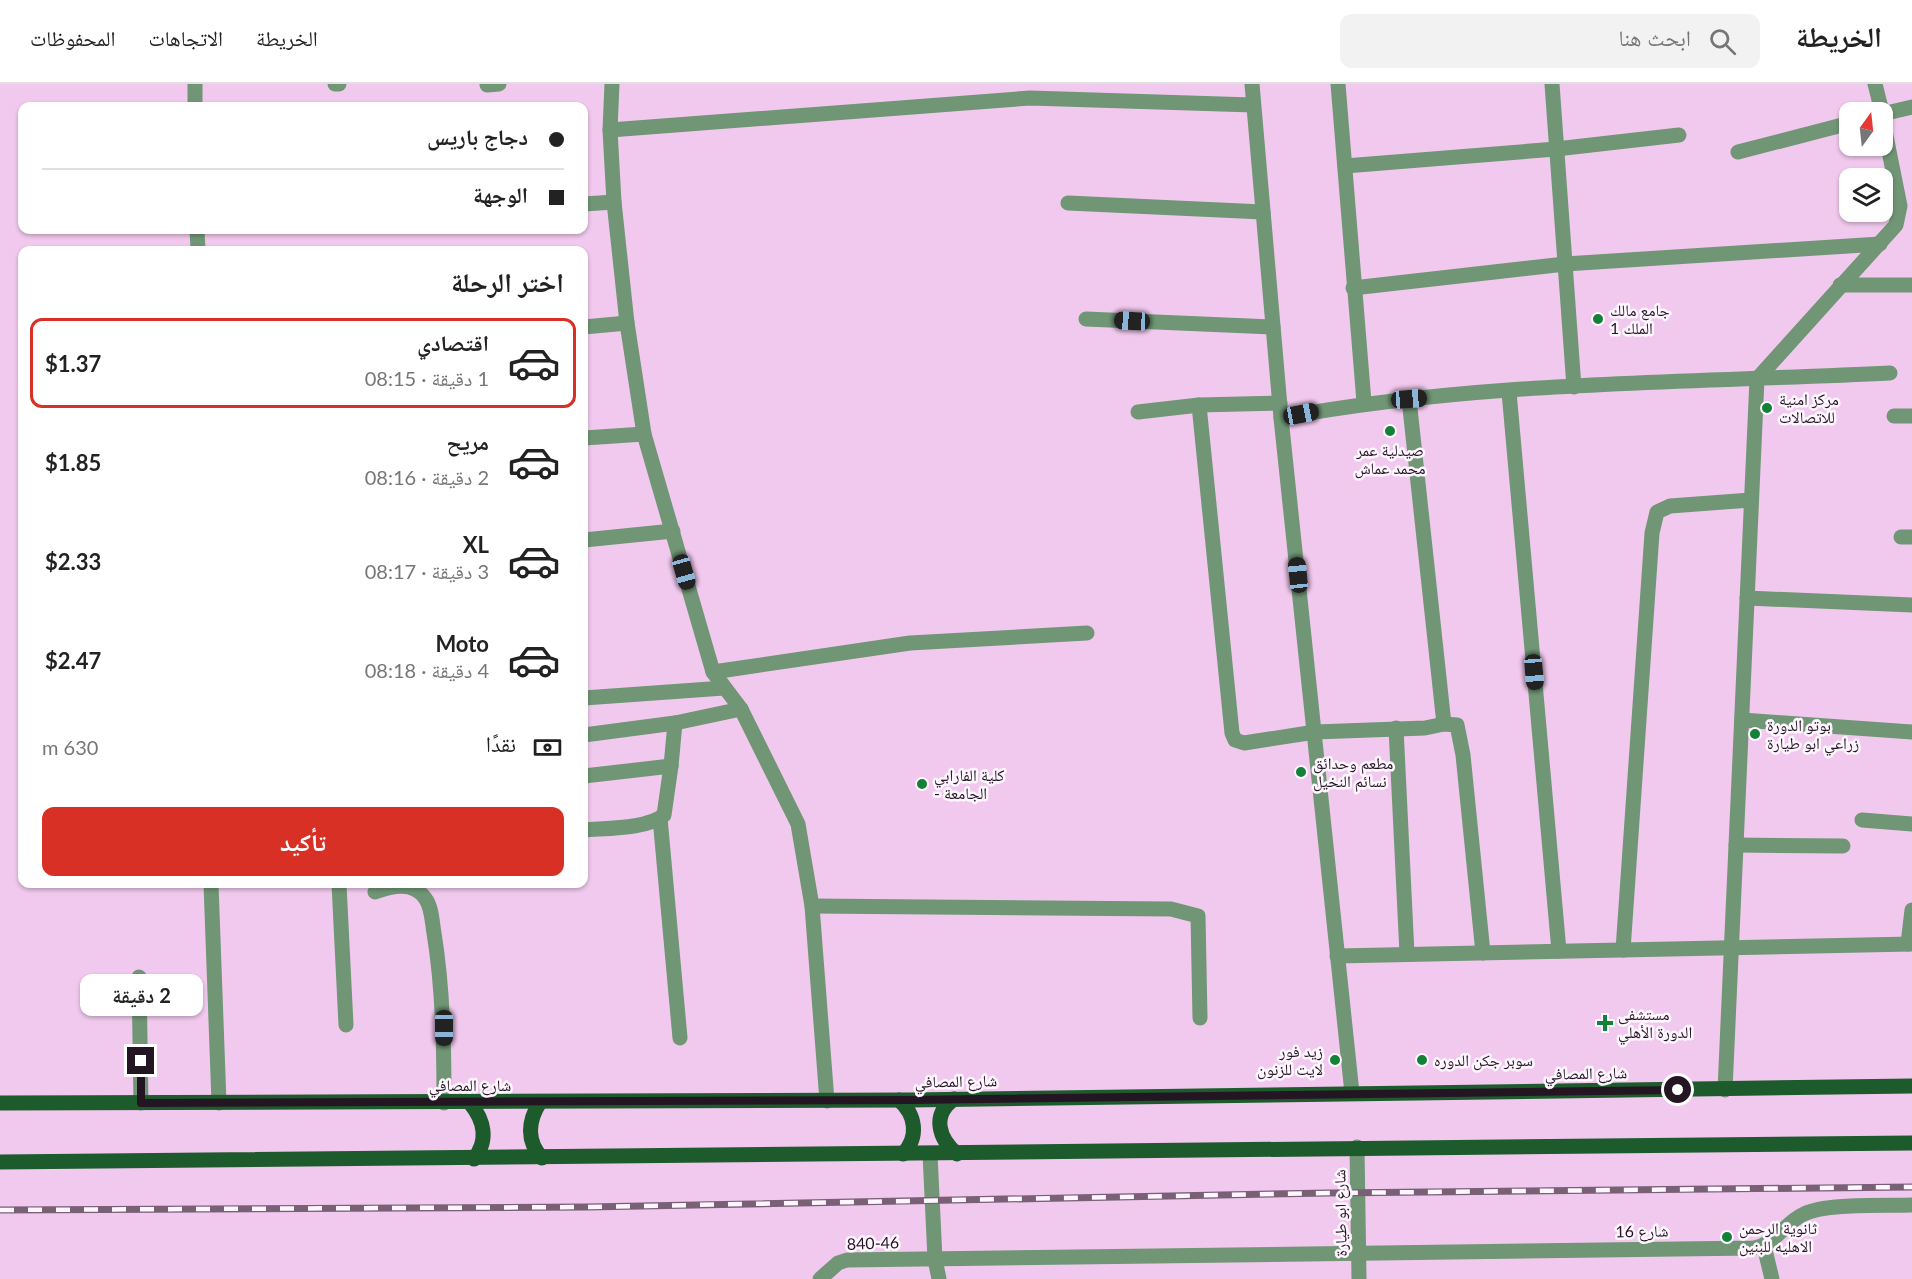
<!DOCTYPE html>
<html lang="ar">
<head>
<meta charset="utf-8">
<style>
  body { margin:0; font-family:Lato,"Noto Naskh Arabic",sans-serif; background:#f2f2f2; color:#222; direction:rtl; height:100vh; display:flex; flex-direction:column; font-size:22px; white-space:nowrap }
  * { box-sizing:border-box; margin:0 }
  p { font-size:20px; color:#767676 }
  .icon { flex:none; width:33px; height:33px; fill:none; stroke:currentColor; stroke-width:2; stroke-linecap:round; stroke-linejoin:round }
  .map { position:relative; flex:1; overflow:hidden; direction:ltr }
  .details { position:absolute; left:18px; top:162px; width:570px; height:642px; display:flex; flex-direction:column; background:#fff; border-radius:12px; box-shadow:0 2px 4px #0004; direction:rtl }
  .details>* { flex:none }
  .banner { position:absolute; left:18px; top:18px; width:570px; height:132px; border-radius:12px; box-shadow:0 2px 4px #0004; direction:rtl; display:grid; align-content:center; height:132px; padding:0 24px; background:#fff }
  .needle { width:39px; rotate:15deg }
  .buttons { position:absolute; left:1839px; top:18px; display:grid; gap:12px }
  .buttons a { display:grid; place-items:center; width:54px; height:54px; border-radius:12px; background:#fff; box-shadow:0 2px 4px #0004; font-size:30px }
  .end { position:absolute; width:27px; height:27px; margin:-14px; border:8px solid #231522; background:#fff; box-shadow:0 0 0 3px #fff }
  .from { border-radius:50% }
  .bubble { position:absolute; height:42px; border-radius:12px; background:#fff; box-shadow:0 2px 4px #0004; font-size:20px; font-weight:700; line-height:42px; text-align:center; direction:rtl }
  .car { position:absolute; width:18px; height:36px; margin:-18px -9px; border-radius:8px; box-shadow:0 0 4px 2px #0007; background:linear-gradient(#222 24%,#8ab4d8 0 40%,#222 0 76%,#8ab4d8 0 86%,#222 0) }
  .banner b { display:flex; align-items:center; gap:21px; height:57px; font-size:22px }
  .banner b+b { border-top:2px solid #e0e0e0 }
  .banner i { width:15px; height:15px; background:#222 }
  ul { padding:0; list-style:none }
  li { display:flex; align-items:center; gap:18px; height:90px; margin:0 12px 9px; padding:0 12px; border:3px solid transparent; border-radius:12px }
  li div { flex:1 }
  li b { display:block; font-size:22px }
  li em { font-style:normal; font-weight:700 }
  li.on { border-color:#d93025 }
  li>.icon { width:54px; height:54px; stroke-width:1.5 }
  h2 { padding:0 24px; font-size:27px; line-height:72px }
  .pay { display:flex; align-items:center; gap:15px; height:66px; padding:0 24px; font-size:22px }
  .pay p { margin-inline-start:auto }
  .primary-button { display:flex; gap:12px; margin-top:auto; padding:12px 24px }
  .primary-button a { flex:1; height:69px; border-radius:12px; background:#d93025; color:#fff; font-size:24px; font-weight:700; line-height:69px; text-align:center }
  header { display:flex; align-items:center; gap:36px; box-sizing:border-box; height:84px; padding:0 30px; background:#fff; border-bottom:2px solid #e0e0e0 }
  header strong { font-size:28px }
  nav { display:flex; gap:33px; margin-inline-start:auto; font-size:21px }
  .search { width:420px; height:54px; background:#f2f2f2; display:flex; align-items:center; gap:15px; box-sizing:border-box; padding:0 21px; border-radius:12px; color:#767676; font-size:22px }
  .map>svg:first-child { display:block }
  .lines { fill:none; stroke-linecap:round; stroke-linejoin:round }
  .minor { stroke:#709675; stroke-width:15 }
  .major { stroke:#1d5a2c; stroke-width:15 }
  .rail-casing { stroke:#796077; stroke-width:7 }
  .rail { stroke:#fef6fe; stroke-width:4.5; stroke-dasharray:14; stroke-linecap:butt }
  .route { stroke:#231522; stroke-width:8 }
  .poi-dot { fill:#138137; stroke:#fef6fe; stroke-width:2 }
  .labels { text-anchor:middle; stroke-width:5; stroke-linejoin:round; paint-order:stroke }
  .poi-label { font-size:16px; fill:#231522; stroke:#fef6fe; text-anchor:start }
  .street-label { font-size:16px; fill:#231522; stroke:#fef6fe }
</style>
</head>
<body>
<header>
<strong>الخريطة</strong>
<div class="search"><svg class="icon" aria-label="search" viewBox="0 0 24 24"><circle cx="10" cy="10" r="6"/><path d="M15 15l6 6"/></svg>ابحث هنا</div>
<nav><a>الخريطة</a><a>الاتجاهات</a><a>المحفوظات</a></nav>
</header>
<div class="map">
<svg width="1912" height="1195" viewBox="0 0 1912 1195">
  <rect width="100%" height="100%" fill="#f1c9ee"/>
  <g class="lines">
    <!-- minor -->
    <g class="minor">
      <polyline points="195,0 195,22"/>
      <polyline points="335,0 339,0"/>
      <polyline points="612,0 610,46 614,118 627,239 644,350 713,588 741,625 798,740 812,822 827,1017"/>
      <polyline points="1252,0 1281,334 1352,1009"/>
      <polyline points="1338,0 1364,318"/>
      <polyline points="1552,0 1574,303"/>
      <polyline points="1875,0 1882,28"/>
      <polyline points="487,1 499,0"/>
      <polyline points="1882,30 1912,23"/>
      <polyline points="610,46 1030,14 1253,21"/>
      <polyline points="1738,68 1850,39"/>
      <polyline points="1345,82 1556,65 1679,51"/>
      <polyline points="1068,119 1263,128"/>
      <polyline points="584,120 614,118"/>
      <polyline points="197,146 198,166"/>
      <polyline points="1840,201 1912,201"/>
      <polyline points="1353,204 1565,180 1880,160"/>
      <polyline points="1086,235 1273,243"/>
      <polyline points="584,243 627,239"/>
      <polyline points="1509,308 1559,867"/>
      <polyline points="1199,321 1232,649 1235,656 1244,659 1315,648 1425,644 1444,640 1409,315"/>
      <polyline points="1138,328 1199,321 1280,319"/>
      <polyline points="1894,332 1912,332"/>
      <path d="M1281,334C1480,297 1687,299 1890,289"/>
      <polyline points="584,354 644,350"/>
      <polyline points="1901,453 1912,453"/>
      <polyline points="584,456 673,447"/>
      <polyline points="1747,514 1912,521"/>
      <polyline points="713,588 910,559 1087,549"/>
      <polyline points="584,614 724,604"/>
      <polyline points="1742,636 1912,648"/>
      <polyline points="1444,640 1457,641 1463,671 1483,869"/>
      <polyline points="1396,644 1407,870"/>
      <polyline points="584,651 675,639 741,625"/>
      <polyline points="584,692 671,682 675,639"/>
      <polyline points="660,734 680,954"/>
      <polyline points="1862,736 1912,740"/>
      <path d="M584,746C605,744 648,745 664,731L671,682"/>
      <polyline points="1736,761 1843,762"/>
      <polyline points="211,800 219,1019"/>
      <polyline points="339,800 346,941"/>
      <path d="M375,808C392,802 413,797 425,814C432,823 432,838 434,849C443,905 444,962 444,1019"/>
      <polyline points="812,822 1171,825 1198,832 1200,934"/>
      <polyline points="1908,860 1912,826"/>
      <polyline points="1623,866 1652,449 1657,428 1670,422 1751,416"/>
      <polyline points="1337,872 1912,860"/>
      <polyline points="139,893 141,1019"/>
      <polyline points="1725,1006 1757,295 1896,141 1900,122 1882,32"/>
      <polyline points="1357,1063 1359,1195"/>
      <polyline points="930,1070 935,1175 939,1195"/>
      <polyline points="1764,1162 1772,1195"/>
      <path d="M820,1195L838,1179L847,1176L1754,1164C1777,1159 1784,1139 1804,1130C1826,1119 1885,1122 1912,1121"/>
    </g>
    <!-- major -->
    <g class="major">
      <path d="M954,1015C931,1031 939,1055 957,1070"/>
      <path d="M899,1016C916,1031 919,1053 903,1070"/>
      <path d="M540,1018C528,1037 526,1057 542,1074"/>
      <polyline points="0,1019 910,1016 1912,1002"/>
      <path d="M470,1019C484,1036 489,1056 474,1075"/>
      <polyline points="0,1078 1912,1059"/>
    </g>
    <defs>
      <polyline id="rail" points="0,1126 587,1123 1329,1109 1912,1103"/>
    </defs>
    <!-- rail casing -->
    <use href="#rail" class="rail-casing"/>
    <!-- rail -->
    <use href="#rail" class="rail"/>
  </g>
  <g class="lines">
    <!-- route -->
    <polyline class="route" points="141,977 141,1019 910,1016 1678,1006"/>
  </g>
  <!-- markers -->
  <g class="poi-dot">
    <circle cx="1598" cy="235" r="6"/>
    <circle cx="1767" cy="324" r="6"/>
    <circle cx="1390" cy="347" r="6"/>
    <circle cx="1755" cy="650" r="6"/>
    <circle cx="1301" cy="688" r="6"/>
    <circle cx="922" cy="700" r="6"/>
    <path d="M1602 930h6v6h6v6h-6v6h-6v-6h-6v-6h6z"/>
    <circle cx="1335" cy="976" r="6"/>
    <circle cx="1422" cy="976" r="6"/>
    <circle cx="1727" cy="1153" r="6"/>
  </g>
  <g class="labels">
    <!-- poi labels -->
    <g class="poi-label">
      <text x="1610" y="232">جامع مالك<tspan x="1610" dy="18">الملك 1</tspan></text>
      <text x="1779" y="321">مركز امنية<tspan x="1779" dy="18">للاتصالات</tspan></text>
      <text x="1390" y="372" text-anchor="middle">صيدلية عمر<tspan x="1390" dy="18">محمد عماش</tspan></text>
      <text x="1767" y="647">بوتو الدورة<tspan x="1767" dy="18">زراعي ابو طيارة</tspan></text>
      <text x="1313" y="685">مطعم وحدائق<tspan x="1313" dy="18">نسائم النخيل</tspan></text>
      <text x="934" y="697">كلية الفارابي<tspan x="934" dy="18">- الجامعة</tspan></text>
      <text x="1618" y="936">مستشفى<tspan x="1618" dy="18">الدورة الأهلي</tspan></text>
      <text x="1323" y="973" text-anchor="end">زيد فور<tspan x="1323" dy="18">لايت للزنون</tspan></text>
      <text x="1434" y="982">سوبر جكن الدوره</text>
      <text x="1739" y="1150">ثانوية الرحمن<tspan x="1739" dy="18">الاهليه للبنين</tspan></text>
    </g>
    <!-- street labels -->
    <g class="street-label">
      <text transform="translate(1586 989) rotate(-1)" y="6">شارع المصافي</text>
      <text transform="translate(956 997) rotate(-1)" y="6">شارع المصافي</text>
      <text x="470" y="1007">شارع المصافي</text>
      <text transform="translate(1340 1129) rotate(-91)" y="6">شارع ابو طيارة</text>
      <text transform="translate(1642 1147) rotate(-1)" y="6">شارع 16</text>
      <text transform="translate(873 1159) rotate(-2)" y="6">840-46</text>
    </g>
  </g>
</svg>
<div class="buttons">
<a><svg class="needle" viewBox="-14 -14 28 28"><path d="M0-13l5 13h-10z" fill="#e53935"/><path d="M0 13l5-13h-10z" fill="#767676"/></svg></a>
<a><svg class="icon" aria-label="layers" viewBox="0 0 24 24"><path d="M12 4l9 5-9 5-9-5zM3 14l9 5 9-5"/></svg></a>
</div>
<i class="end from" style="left:1678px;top:1006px"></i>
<i class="end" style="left:141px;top:977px"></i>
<div class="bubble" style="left:80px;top:890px;width:123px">2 دقيقة</div>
<i class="car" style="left:1132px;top:237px;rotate:273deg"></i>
<i class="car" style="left:1409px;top:315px;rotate:86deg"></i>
<i class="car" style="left:1301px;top:330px;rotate:79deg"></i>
<i class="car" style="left:684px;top:488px;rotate:164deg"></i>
<i class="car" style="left:1298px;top:491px;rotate:354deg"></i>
<i class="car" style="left:1534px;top:588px;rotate:175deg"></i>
<i class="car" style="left:444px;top:944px;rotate:180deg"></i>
<div class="banner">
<b><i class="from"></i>دجاج باريس</b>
<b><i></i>الوجهة</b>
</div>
<section class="details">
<h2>اختر الرحلة</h2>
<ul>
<li class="on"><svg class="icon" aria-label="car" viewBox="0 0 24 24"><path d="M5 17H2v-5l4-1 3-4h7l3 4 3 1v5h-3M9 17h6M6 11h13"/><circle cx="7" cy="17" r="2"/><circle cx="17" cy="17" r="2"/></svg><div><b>اقتصادي</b><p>1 دقيقة · 08:15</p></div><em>$1.37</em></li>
<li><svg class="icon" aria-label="car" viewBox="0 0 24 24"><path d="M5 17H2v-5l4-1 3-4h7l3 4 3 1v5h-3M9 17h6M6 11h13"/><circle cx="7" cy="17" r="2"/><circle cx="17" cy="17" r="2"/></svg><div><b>مريح</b><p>2 دقيقة · 08:16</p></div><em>$1.85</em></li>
<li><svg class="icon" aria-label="car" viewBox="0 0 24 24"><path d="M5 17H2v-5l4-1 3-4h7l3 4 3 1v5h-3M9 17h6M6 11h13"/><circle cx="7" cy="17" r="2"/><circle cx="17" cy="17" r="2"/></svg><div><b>XL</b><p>3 دقيقة · 08:17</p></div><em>$2.33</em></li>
<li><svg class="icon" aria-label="car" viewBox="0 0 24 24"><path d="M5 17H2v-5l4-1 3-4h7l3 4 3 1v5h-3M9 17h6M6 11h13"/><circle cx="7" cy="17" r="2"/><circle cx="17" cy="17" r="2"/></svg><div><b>Moto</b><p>4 دقيقة · 08:18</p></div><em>$2.47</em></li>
</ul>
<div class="pay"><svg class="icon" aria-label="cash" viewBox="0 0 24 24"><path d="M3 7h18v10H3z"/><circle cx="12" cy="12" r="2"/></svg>نقدًا<p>630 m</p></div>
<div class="primary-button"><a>تأكيد</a></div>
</section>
</div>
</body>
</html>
